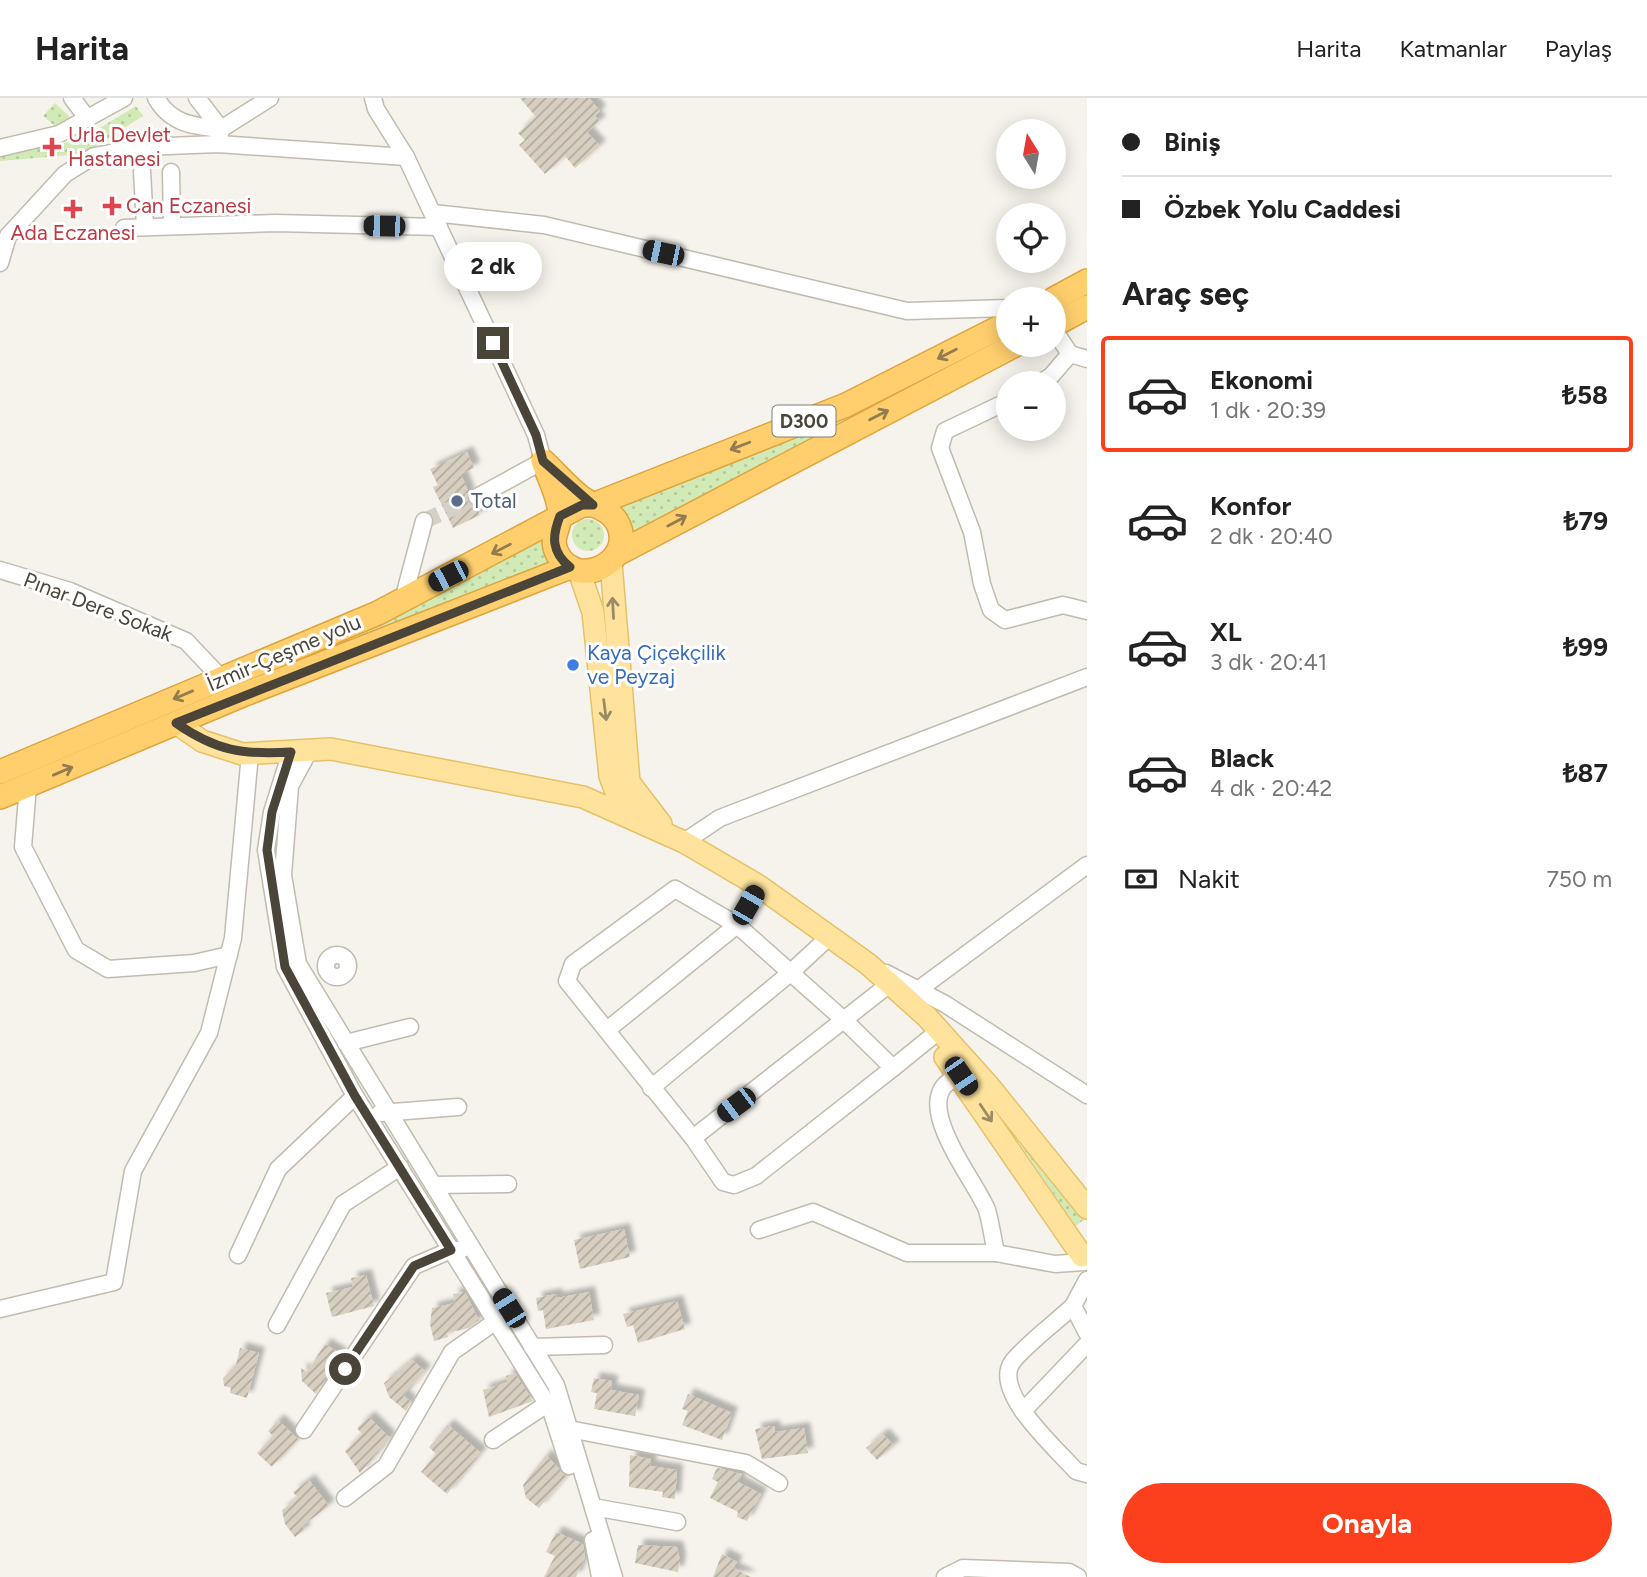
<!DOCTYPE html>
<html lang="tr">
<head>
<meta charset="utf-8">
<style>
  body { margin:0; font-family:Figtree,sans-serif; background:#f2f2f2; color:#222; height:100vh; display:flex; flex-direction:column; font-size:26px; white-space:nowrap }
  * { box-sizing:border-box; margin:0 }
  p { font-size:23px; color:#767676 }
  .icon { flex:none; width:38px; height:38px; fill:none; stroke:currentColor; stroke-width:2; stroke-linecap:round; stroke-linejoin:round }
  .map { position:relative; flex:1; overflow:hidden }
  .side { display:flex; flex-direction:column; background:#fff; width:560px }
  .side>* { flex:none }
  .banner { display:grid; align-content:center; height:154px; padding:0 35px; background:#fff }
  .needle { width:46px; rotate:349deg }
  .tools { position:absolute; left:996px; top:21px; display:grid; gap:14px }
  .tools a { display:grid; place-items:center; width:70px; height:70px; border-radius:50%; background:#fff; box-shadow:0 4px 18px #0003; font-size:35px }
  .end { position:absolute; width:32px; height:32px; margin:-16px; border:9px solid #4b4439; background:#fff; box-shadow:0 0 0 4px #fff }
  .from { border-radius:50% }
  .bubble { position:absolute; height:49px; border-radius:24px; background:#fff; box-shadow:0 4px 18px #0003; font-size:23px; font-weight:700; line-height:49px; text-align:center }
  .car { position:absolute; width:21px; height:42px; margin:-21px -10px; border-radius:9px; box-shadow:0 0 5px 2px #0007; background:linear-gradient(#222 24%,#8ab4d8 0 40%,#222 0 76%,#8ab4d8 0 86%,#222 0) }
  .banner b { display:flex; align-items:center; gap:24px; height:66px; font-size:26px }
  .banner b+b { border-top:2px solid #e0e0e0 }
  .banner i { width:18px; height:18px; background:#222 }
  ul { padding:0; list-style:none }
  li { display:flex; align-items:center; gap:21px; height:116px; margin:0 14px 10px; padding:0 21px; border:4px solid transparent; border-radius:7px }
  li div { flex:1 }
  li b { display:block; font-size:26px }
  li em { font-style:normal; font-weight:700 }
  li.active { border-color:#fc3f1d }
  li>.icon { width:63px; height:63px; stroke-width:1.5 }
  h2 { padding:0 35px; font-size:32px; line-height:84px }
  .pay { display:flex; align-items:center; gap:18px; height:77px; padding:0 35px; font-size:26px }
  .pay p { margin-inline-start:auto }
  .button { display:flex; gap:14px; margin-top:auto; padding:14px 35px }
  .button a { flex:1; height:80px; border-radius:42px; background:#fc3f1d; color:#fff; font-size:28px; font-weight:700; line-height:80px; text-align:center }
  header { display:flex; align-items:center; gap:42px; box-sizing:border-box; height:98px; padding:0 35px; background:#fff; border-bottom:2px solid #e0e0e0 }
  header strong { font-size:33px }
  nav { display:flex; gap:38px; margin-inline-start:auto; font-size:24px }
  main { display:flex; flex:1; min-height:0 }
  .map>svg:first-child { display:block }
  .grass { fill:url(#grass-dots) }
  .building { fill:url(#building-hatch); filter:url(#shadow) }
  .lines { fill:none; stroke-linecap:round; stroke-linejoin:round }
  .minor-tunnel { stroke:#d4d0c8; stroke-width:16; stroke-dasharray:16 8; stroke-linecap:butt }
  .minor-casing { stroke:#c2bbae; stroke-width:19 }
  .major-casing { stroke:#e6c16a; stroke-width:24 }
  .highway-casing { stroke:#e0a43c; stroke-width:26 }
  .minor { stroke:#fff; stroke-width:16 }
  .major { stroke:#ffe39c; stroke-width:21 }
  .highway { stroke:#ffcf6e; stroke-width:23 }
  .oneway { stroke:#937c4e }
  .oneway2 { stroke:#9c8c66 }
  .route { stroke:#4b4439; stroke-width:9 }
  .health-dot { fill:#e0444e; stroke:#fff; stroke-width:2.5 }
  .service-dot { fill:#5c6f8a; stroke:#fff; stroke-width:2.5 }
  .shop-dot { fill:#3f7fe0; stroke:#fff; stroke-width:2.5 }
  .labels { text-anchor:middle; stroke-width:6; stroke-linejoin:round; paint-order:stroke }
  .shield { fill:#fff; stroke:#817c74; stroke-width:2 }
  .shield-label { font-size:19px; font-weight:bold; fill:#4b4439 }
  .health-label { font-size:21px; fill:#be3a42; stroke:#fff; text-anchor:start }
  .service-label { font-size:21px; fill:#4e5e75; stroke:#fff; text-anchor:start }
  .street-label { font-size:21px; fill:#4b4439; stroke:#fff }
  .shop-label { font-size:21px; fill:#366cbe; stroke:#fff; text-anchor:start }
</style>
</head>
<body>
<header>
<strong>Harita</strong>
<nav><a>Harita</a><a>Katmanlar</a><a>Paylaş</a></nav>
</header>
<main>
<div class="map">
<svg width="1087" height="1479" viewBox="0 0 1087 1479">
  <defs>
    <pattern id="grass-dots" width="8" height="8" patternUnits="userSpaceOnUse" patternTransform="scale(1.75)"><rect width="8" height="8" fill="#d2eab5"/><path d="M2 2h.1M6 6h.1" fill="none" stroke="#b6ca9c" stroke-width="1.8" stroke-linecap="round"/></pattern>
    <pattern id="building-hatch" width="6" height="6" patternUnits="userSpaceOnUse" patternTransform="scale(1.75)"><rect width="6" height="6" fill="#d8cfc1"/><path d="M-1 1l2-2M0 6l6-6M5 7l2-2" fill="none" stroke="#b1aa9e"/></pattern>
    <filter id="shadow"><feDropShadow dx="6" dy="-6" stdDeviation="2" flood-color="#0004"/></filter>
  </defs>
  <rect width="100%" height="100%" fill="#f6f3ec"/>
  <!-- grass -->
  <g class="grass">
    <polygon points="55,5 73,22 56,29 43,18"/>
    <polygon points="136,8 143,18 83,56 0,63 0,55 80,42"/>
    <polygon points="1008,237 1008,241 629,436 616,407 810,336"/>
    <circle cx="588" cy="437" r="16"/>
    <polygon points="546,440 557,466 33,673 347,539"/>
    <polygon points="1023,1044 1087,1119 1076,1128 1020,1046"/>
  </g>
  <!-- building -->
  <g class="building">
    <polygon points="520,0 589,0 600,13 595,18 600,23 587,34 600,48 575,70 565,58 545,76 519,47 525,42 518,35 536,19"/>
    <polygon points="467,354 474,370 461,376 468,393 468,403 476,409 480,417 453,430 433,389 438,387 430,371"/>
    <polygon points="624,1131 630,1159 580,1171 574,1142"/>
    <polygon points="366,1177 374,1208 332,1219 326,1195 353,1189 351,1180"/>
    <polygon points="465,1194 479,1222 469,1230 447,1235 448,1239 434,1243 430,1226 432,1210 455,1205 453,1196"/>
    <polygon points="589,1194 594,1222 546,1231 543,1212 538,1213 536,1200 556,1196 557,1200"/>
    <polygon points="677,1203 685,1231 638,1245 633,1227 627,1229 623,1216"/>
    <polygon points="325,1246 342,1257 316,1296 302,1283 301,1270 307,1274"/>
    <polygon points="240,1250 259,1255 247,1300 230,1295 231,1290 224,1288 223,1280 236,1267"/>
    <polygon points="412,1262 425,1273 403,1298 411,1304 406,1313 389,1299 384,1285"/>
    <polygon points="515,1275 533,1303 489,1319 483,1292 508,1284 506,1278"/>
    <polygon points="594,1280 612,1283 611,1292 639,1297 635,1318 594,1311 597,1295 591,1294"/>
    <polygon points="688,1296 732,1315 722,1342 682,1327 688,1313 682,1311"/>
    <polygon points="369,1319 390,1340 360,1375 345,1353 362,1336 357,1330"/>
    <polygon points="278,1322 298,1341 272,1369 257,1355 273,1338 268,1333"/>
    <polygon points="448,1327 481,1355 447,1396 421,1374 436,1356 429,1349"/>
    <polygon points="774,1328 775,1334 804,1330 808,1355 762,1361 755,1331"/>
    <polygon points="883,1336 894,1348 877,1362 866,1350"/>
    <polygon points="546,1357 566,1378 539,1410 526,1400 523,1387"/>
    <polygon points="630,1357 651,1361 650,1368 677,1372 675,1401 662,1399 663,1394 629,1389"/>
    <polygon points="717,1370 742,1376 738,1384 761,1396 747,1423 737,1419 738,1414 710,1400 718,1384 712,1381"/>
    <polygon points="309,1382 329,1408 302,1428 305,1432 295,1439 285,1426 282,1412 298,1400 293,1394"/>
    <polygon points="556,1434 583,1446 585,1459 576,1479 544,1479 555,1458 546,1454"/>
    <polygon points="638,1447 677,1449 680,1462 678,1474 635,1465"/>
    <polygon points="722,1456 737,1464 733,1470 751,1479 713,1479"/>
  </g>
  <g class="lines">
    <!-- minor-tunnel -->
    <polyline class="minor-tunnel" points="424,423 477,399"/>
    <defs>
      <g id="minor">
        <polyline points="72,0 87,20"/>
        <path d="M156,0C171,26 193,28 221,31"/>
        <polyline points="197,0 221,31"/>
        <polyline points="373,0 376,11 406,59 536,337 543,363 477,399"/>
        <polyline points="219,41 221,31 270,0"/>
        <polyline points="0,50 59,36 124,0"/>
        <polyline points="142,73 145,127"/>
        <polyline points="171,74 172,127"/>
        <polyline points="433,115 544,127 907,213 1008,210"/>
        <polyline points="124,130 275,125 439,129"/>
        <polyline points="0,165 8,138 65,76 94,58 143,49 218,46 406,59"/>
        <polyline points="1054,232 1070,256 1087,261"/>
        <polyline points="1040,285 1051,278 1070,256"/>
        <polyline points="1008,303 945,333 940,350 972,434 982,486 991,512 1005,522 1063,507 1087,513"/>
        <polyline points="0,472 70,493 186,543 222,581"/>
        <polyline points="403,502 424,423"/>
        <polyline points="309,653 290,688 283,777 298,866 556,1287 614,1479"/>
        <polyline points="291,654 272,714 266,752 285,869 355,998 551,1312 569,1368"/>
        <polyline points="28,687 23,749 76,852 108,871 194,865 229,857"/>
        <polyline points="684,744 720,720 1087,579"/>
        <polygon points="675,791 737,827 845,923 893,970 756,1078 734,1087 723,1084 693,1040 567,883 573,866"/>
        <circle cx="337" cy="868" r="11"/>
        <polyline points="886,875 945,906 1087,997"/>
        <polyline points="918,892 1087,767"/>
        <polyline points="607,932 737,827 759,788"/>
        <polyline points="346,945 410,929"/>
        <polyline points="893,970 930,940"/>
        <path d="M961,978C902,995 975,1081 987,1112C991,1126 993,1141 996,1155"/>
        <polyline points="651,990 789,876 830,838"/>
        <polyline points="380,1015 458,1009"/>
        <polyline points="693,1040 887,888"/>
        <polyline points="434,1087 508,1086"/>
        <polyline points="759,1132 813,1114 907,1155 996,1155 1055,1166 1084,1164"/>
        <polyline points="238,1157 278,1071 355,998"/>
        <polyline points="1087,1182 1073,1208 1087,1235"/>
        <path d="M1073,1208C1054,1226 1030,1243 1013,1263C990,1293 1057,1351 1076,1373L1087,1376"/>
        <polyline points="0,1211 114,1184 133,1073 209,935 233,840 250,656"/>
        <polyline points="277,1227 343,1106 400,1069"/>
        <polyline points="532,1249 604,1247"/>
        <polyline points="1023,1313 1087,1246"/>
        <polyline points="569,1331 746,1365 779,1385"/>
        <polyline points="304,1332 414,1168 451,1152 461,1152"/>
        <polyline points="493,1342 547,1306"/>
        <polyline points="345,1400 386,1368 452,1254 496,1223"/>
        <polyline points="593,1409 677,1424"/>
        <polyline points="593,1442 600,1479"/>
        <polyline points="945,1479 963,1470 1069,1474 1078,1479"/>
      </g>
      <g id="major">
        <polyline points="611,465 629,684 661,726"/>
        <polyline points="579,473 593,514 610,678 619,702 637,717"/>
        <polyline points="176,625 202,643 242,656 331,651 583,699 684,744 759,788 868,866 927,919 989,988 1087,1110"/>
        <polyline points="945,959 1082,1158"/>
      </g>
      <g id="highway">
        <polyline points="1054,201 1087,183"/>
        <polyline points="1054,227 1087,209"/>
        <path d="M543,363C556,375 568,390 582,400C594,409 609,410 617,424C638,462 577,495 557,455C549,439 561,429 560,414C558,396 549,380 543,363Z"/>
        <polyline points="617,456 1015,247"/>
        <polyline points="0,674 378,515 582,407 593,407 846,307 1008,225"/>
        <polyline points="0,699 245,596 570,469"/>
      </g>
    </defs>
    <!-- minor casing -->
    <use href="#minor" class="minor-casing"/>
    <!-- major casing -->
    <use href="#major" class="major-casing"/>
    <!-- highway casing -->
    <use href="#highway" class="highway-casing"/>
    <!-- minor -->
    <use href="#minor" class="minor"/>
    <!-- major -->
    <use href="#major" class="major"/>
    <!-- highway -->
    <use href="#highway" class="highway"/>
  </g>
  <!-- one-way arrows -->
  <defs><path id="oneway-shaft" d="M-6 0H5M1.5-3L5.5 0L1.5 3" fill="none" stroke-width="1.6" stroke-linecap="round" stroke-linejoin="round" transform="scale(1.75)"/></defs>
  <g class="oneway">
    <use href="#oneway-shaft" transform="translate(947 256) rotate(153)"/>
    <use href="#oneway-shaft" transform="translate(879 317) rotate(-27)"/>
    <use href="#oneway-shaft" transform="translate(740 348) rotate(159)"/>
    <use href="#oneway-shaft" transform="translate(677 423) rotate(-28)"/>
    <use href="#oneway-shaft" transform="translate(501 451) rotate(153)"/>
    <use href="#oneway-shaft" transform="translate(183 597) rotate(157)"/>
    <use href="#oneway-shaft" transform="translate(63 673) rotate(-23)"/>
  </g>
  <g class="oneway2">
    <use href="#oneway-shaft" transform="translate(613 510) rotate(-93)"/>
    <use href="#oneway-shaft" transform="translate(605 612) rotate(83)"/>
    <use href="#oneway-shaft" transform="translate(986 1015) rotate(56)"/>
  </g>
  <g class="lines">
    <!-- route -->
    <path class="route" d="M345,1271L414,1168L451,1152L355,998L285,869L267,752L272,714L291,654C243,657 216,653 176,625L570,469C551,454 552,438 560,418L582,407H593L543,363L536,337L493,245"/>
  </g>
  <!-- markers -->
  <g class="health-dot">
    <path d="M48.5 38.5h7v7h7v7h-7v7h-7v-7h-7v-7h7z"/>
    <path d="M108.5 97.5h7v7h7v7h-7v7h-7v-7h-7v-7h7z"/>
    <path d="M69.5 100.5h7v7h7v7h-7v7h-7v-7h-7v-7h7z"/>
  </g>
  <circle class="service-dot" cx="457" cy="403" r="7"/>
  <circle class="shop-dot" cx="573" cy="567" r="7"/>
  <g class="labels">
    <!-- shield labels -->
    <rect class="shield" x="772.5" y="307.5" width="63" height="31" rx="5"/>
    <g class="shield-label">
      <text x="804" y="330">D300</text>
    </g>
    <!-- health labels -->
    <g class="health-label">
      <text x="68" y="44">Urla Devlet<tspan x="68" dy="24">Hastanesi</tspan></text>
      <text x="126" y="115">Can Eczanesi</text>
      <text x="73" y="142" text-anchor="middle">Ada Eczanesi</text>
    </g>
    <!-- service labels -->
    <g class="service-label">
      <text x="471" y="410">Total</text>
    </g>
    <!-- street labels -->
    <g class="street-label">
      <text transform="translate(98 509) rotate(21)" y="7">Pınar Dere Sokak</text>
      <text transform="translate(284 555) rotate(-23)" y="7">İzmir-Çeşme yolu</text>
    </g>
    <!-- shop labels -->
    <g class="shop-label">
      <text x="587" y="562">Kaya Çiçekçilik<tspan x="587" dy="24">ve Peyzaj</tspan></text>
    </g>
  </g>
</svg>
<div class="tools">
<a><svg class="needle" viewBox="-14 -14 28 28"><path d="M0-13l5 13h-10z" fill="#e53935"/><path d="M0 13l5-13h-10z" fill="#767676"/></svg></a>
<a><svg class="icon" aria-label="locate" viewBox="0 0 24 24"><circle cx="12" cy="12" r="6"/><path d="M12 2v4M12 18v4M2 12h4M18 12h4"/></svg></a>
<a>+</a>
<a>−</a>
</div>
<i class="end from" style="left:345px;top:1271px"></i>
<i class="end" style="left:493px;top:245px"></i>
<div class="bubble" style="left:444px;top:144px;width:98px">2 dk</div>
<i class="car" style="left:384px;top:128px;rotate:271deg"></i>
<i class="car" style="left:663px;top:155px;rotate:282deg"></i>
<i class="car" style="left:448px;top:478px;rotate:243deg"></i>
<i class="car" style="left:748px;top:807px;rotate:30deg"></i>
<i class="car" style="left:961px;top:978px;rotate:146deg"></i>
<i class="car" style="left:736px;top:1007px;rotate:233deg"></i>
<i class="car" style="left:509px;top:1210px;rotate:328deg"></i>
</div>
<section class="side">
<div class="banner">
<b><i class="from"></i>Biniş</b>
<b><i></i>Özbek Yolu Caddesi</b>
</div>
<h2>Araç seç</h2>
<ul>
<li class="active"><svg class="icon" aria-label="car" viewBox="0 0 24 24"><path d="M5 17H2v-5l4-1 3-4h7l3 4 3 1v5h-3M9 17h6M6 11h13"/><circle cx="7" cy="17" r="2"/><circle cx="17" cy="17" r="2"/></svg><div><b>Ekonomi</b><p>1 dk · 20:39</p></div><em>₺58</em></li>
<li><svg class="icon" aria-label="car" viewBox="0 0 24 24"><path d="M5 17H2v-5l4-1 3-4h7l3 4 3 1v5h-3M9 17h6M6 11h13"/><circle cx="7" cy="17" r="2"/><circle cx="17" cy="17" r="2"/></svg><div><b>Konfor</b><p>2 dk · 20:40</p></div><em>₺79</em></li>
<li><svg class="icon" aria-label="car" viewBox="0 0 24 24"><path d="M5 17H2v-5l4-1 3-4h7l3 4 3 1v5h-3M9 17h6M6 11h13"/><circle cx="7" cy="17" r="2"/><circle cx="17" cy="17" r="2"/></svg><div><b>XL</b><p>3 dk · 20:41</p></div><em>₺99</em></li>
<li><svg class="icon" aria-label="car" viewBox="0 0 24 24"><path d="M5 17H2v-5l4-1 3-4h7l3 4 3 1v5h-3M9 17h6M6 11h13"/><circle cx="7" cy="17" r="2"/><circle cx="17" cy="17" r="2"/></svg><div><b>Black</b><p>4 dk · 20:42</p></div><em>₺87</em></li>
</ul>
<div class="pay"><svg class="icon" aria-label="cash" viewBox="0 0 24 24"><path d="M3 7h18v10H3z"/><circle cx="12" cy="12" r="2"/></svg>Nakit<p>750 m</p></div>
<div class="button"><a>Onayla</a></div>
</section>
</main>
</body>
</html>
